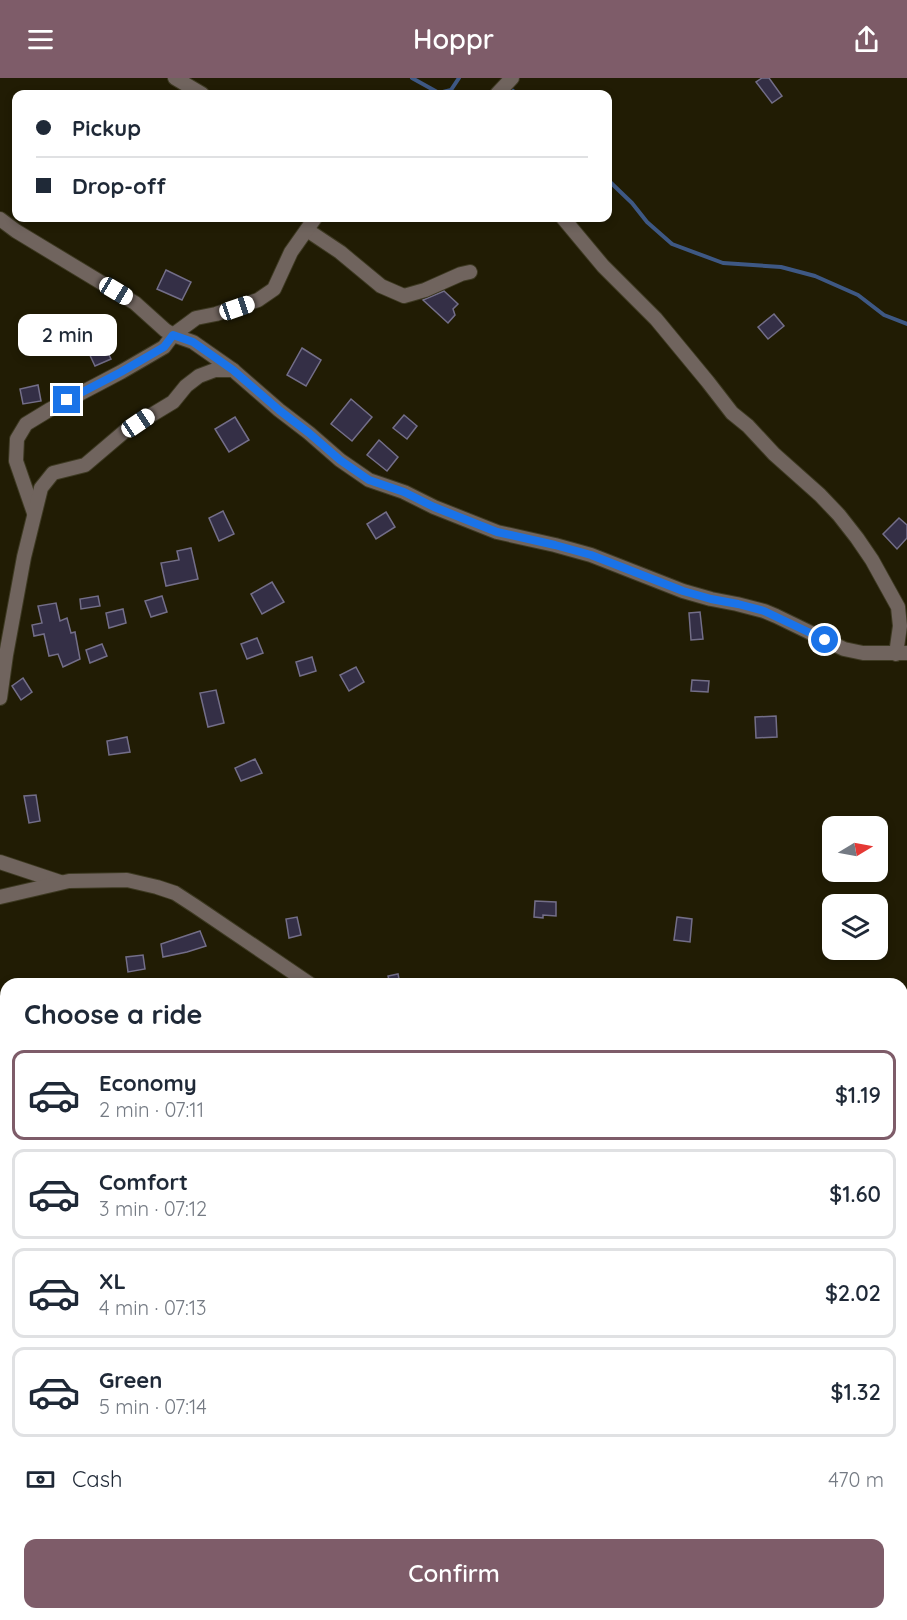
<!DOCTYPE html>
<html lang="en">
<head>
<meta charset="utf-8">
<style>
  body { margin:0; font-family:Quicksand,sans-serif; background:#f2f2f3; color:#1f2937; height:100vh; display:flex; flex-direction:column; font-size:22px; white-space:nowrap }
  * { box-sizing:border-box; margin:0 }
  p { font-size:20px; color:#747a83 }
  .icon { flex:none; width:33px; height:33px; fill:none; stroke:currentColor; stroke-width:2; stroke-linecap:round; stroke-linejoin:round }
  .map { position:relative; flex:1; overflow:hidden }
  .drawer { position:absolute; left:0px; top:900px; width:908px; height:642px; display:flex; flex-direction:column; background:#fff; border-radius:18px 18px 0 0; box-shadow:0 3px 9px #0003 }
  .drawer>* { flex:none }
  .top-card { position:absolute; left:12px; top:12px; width:600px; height:132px; border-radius:12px; box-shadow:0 3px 9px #0003; display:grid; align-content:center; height:132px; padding:0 24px; background:#fff }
  .needle { width:39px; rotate:80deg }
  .tools { position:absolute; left:822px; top:738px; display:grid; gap:12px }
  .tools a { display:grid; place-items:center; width:66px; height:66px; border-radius:12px; background:#fff; box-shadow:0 3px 9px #0003; font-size:30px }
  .end { position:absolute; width:27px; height:27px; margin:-14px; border:8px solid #1a73e8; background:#fff; box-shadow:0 0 0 3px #fff }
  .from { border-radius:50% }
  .bubble { position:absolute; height:42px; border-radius:12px; background:#fff; box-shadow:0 3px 9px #0003; font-size:20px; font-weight:600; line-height:42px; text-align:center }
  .car { position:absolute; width:18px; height:36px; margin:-18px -9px; border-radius:8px; box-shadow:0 0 4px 2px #0007; background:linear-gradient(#fff 24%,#345 0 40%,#fff 0 76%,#345 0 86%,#fff 0) }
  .top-card b { display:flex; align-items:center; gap:21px; height:57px; font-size:22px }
  .top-card b+b { border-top:2px solid #e0e1e3 }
  .top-card i { width:15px; height:15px; background:#1f2937 }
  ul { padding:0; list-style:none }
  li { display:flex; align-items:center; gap:18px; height:90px; margin:0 12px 9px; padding:0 12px; border:3px solid #e0e1e3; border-radius:12px }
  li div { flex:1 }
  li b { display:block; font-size:22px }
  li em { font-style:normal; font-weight:600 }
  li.selected { border-color:#7e5c69 }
  li>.icon { width:54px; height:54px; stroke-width:1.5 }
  h2 { padding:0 24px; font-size:27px; line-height:72px }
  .pay { display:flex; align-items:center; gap:15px; height:66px; padding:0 24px; font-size:22px }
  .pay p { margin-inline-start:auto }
  .button { display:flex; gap:12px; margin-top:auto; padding:12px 24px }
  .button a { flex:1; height:69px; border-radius:12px; background:#7e5c69; color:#fff; font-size:24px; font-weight:600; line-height:69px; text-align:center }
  header { display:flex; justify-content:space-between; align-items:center; height:78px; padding:0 24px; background:#7e5c69; color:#fff; font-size:27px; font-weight:600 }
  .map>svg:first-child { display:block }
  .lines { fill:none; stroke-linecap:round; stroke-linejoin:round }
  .stream { stroke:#3e5884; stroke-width:4 }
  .building { fill:#342f46; stroke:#736e88; stroke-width:1.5 }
  .minor-casing { stroke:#3d3922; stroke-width:16 }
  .minor { stroke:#70645e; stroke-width:14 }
  .route { stroke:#1a73e8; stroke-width:8 }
</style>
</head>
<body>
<header><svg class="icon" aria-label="menu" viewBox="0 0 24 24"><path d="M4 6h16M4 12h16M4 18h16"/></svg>Hoppr<svg class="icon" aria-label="share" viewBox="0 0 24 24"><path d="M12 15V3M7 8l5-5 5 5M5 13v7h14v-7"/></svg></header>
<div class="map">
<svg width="907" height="1542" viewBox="0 0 907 1542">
  <rect width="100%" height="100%" fill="#211c04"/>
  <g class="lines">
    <!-- stream -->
    <g class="stream">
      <polyline points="412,0 439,15 451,12 459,0"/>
      <polyline points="508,9 517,16"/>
      <polyline points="608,102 632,125 647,144 672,166 723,185 781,189 815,198 858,217 884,237 907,246"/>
    </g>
  </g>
  <!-- building -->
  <g class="building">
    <polygon points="762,0 769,0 782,18 772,25 756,4"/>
    <polygon points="166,192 191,204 182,222 157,211"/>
    <polygon points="444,213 458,226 453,231 455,237 448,245 423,222"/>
    <polygon points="774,236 784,248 768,261 758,249"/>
    <polygon points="103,264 111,281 95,288 87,271"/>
    <polygon points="302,270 321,282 306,308 287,297"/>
    <polygon points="38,307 41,323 23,326 20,311"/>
    <polygon points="351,321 372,339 352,363 331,346"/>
    <polygon points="404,337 417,348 407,361 393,350"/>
    <polygon points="235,339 249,362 229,374 215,351"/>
    <polygon points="379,362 398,379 387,393 367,377"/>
    <polygon points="223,433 234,456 219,463 209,440"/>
    <polygon points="386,434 395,449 376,461 367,446"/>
    <polygon points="899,440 907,447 907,460 897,471 883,456"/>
    <polygon points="191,470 198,501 166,508 161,485 179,482 177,473"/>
    <polygon points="272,504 284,524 262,536 251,516"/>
    <polygon points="98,518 100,528 81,531 80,521"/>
    <polygon points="162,518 167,534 151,539 145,523"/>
    <polygon points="56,525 60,543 67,540 71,555 75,554 80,581 63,589 58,576 49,578 44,556 34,558 32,547 42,545 38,528"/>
    <polygon points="123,531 126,545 109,550 106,535"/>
    <polygon points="700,534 703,561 691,562 689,535"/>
    <polygon points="257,560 263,575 247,581 241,566"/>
    <polygon points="102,566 107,578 90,585 86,572"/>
    <polygon points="312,579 316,593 300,598 296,584"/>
    <polygon points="356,589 364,604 349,613 340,597"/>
    <polygon points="23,600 32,614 21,622 12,608"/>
    <polygon points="692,602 709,603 708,614 691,613"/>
    <polygon points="216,612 224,645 208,649 200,615"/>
    <polygon points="776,638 777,659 756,660 755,639"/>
    <polygon points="127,659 130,674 109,677 107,663"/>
    <polygon points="255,681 262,695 241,703 235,690"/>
    <polygon points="36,717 40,743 29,745 24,718"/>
    <polygon points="535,823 556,824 556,838 543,837 543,840 534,839"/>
    <polygon points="297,839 301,857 289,860 286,841"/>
    <polygon points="677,839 692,841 690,864 674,862"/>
    <polygon points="200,853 206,868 187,874 163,879 161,866"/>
    <polygon points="143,877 145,891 128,894 126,879"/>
    <polygon points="398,896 400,906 390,906 388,898"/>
  </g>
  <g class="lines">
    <defs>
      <g id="minor">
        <polyline points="175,0 202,16"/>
        <polyline points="497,16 512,0"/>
        <polyline points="563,140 603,188 656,241 708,304 732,335 748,348 774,376 820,417 839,437 857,460 872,482 898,529 900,548 896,576"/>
        <polyline points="0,141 16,153 135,225 165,252 173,257 193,264 233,292 279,332 309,355 340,382 369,402 404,414 434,429 497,454 555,467 591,477 683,513 711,521 737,526 764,533 776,538 844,571 863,575 907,575"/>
        <polyline points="307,152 340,174 381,208 404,218 425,212 461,196 470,194"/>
        <polyline points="34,435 16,383 17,361 26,346 49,332 121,294 164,269 173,257 196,240 216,236 258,222 274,211 291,174 315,140"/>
        <polyline points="0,620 6,577 24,479 41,410 53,395 85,387 125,353 173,324 186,308 199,298 215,292 233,292"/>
        <polyline points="0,784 60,804"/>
        <polyline points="0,819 69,803 127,802 157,809 175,815 195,828 310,906"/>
        <polyline points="0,985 6,989"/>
        <polyline points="902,1137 907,1139"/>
        <polyline points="0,1243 6,1250"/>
        <polyline points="0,1503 6,1497"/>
        <polyline points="163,1542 165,1536"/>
      </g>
    </defs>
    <!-- minor casing -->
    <use href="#minor" class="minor-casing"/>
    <!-- minor -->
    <use href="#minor" class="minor"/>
  </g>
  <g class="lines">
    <!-- route -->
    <polyline class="route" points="67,322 121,294 164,269 173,257 193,264 233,292 279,332 309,355 340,382 369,402 404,414 434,429 497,454 555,467 591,477 683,513 711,521 738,526 764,533 825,562"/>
  </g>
</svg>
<div class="tools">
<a><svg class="needle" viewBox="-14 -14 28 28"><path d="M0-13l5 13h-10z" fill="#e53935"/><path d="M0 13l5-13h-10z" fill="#747a83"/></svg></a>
<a><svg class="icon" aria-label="layers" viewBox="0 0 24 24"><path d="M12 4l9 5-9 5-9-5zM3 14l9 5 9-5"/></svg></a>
</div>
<i class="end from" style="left:825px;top:562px"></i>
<i class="end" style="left:67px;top:322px"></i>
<div class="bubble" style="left:18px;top:236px;width:99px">2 min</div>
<i class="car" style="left:116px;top:213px;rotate:121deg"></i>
<i class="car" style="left:237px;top:230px;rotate:71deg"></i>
<i class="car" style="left:138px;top:345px;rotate:56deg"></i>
<div class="top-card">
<b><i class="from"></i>Pickup</b>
<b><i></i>Drop-off</b>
</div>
<section class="drawer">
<h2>Choose a ride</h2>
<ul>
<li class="selected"><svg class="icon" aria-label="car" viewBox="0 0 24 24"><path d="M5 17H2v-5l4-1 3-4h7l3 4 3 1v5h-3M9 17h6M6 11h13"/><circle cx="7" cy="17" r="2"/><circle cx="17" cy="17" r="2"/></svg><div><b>Economy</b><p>2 min · 07:11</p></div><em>$1.19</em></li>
<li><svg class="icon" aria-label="car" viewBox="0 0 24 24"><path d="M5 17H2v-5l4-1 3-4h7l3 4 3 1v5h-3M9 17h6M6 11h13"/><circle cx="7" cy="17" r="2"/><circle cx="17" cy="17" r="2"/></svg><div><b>Comfort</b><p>3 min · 07:12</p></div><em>$1.60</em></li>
<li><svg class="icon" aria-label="car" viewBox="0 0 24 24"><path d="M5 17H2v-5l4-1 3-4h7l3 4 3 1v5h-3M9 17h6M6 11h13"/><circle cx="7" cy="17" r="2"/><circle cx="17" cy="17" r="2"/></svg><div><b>XL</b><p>4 min · 07:13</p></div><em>$2.02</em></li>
<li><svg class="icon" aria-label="car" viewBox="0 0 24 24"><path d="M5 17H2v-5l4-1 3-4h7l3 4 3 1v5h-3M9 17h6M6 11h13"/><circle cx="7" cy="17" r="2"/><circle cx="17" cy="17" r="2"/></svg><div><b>Green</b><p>5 min · 07:14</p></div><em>$1.32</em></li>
</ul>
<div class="pay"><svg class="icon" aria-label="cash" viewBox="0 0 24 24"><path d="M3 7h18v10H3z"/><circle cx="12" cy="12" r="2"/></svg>Cash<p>470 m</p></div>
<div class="button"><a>Confirm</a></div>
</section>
</div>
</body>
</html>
